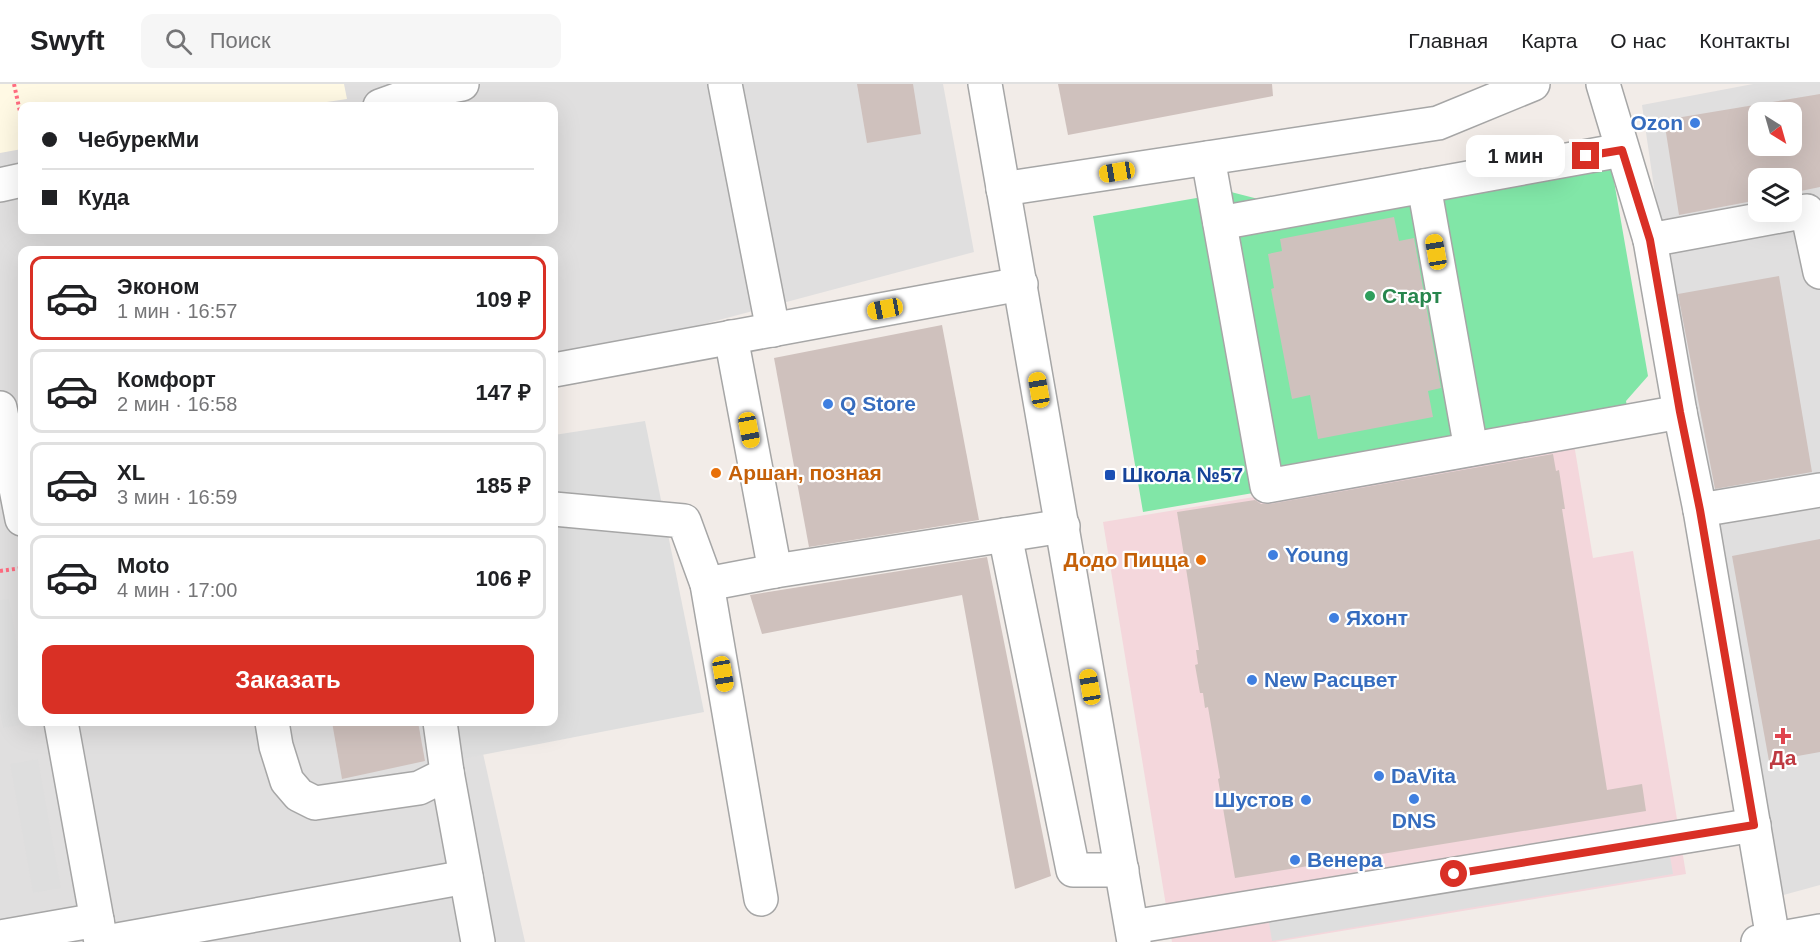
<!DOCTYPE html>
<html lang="ru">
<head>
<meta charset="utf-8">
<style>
  body { margin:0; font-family:Arial,sans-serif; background:#f6f6f6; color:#202124; height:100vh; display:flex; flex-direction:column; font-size:22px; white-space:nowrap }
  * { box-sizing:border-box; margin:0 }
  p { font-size:20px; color:#757577 }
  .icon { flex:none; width:33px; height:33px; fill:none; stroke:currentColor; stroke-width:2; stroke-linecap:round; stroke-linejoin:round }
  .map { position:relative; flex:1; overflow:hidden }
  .panel { position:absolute; left:18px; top:162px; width:540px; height:480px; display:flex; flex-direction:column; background:#fff; border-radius:12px; box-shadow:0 6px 24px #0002 }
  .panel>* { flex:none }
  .top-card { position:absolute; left:18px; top:18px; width:540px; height:132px; border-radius:12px; box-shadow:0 6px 24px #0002; display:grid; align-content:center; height:132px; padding:0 24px; background:#fff }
  .needle { width:39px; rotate:143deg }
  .buttons { position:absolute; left:1748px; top:18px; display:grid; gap:12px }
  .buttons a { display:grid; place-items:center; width:54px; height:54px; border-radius:12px; background:#fff; box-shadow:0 6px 24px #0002; font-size:30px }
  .end { position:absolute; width:27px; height:27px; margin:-14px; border:8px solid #d93025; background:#fff; box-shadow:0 0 0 3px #fff }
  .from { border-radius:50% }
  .bubble { position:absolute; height:42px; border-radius:12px; background:#fff; box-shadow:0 6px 24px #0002; font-size:20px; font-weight:600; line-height:42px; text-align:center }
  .car { position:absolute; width:18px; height:36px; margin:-18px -9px; border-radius:8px; box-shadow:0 0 4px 2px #0007; background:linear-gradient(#f5c518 24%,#345 0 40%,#f5c518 0 76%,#345 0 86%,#f5c518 0) }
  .top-card b { display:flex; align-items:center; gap:21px; height:57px; font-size:22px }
  .top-card b+b { border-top:2px solid #e0e0e0 }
  .top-card i { width:15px; height:15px; background:#202124 }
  ul { padding:10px 0 0; list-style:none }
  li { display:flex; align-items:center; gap:18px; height:84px; margin:0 12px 9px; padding:0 12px; border:3px solid #e0e0e0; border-radius:12px }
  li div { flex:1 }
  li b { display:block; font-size:22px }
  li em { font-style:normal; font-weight:600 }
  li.active { border-color:#d93025 }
  li>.icon { width:54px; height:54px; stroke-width:1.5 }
  .action { display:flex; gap:12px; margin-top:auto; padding:12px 24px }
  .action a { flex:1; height:69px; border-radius:12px; background:#d93025; color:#fff; font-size:24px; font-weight:600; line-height:69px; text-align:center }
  header { display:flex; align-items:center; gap:36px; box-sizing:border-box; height:84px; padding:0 30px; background:#fff; border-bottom:2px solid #e0e0e0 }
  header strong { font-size:28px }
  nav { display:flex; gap:33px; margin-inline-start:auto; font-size:21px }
  .search { width:420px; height:54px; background:#f6f6f6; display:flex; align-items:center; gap:15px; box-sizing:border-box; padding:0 21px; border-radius:12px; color:#757577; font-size:22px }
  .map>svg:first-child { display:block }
  .residential { fill:#e0dfdf; fill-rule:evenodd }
  .commercial { fill:#f4d7dc }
  .education { fill:#fff9e4 }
  .pitch { fill:#81e6a7 }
  .parking { fill:#dedede }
  .building { fill:#cfc1bd; fill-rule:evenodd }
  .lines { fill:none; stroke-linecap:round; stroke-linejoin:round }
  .minor-casing { stroke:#a6a6a6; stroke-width:36 }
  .path { stroke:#ff6c80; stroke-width:4; stroke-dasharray:3 3; stroke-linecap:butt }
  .minor { stroke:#fff; stroke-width:33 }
  .route { stroke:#d93025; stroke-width:8 }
  .shop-dot { fill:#3f7fe0; stroke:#fff; stroke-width:2 }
  .leisure-dot { fill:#2e9e5b; stroke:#fff; stroke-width:2 }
  .food-dot { fill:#e8710a; stroke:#fff; stroke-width:2 }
  .transit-dot { fill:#1a4fb4; stroke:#fff; stroke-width:2 }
  .health-dot { fill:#e0444e; stroke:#fff; stroke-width:2 }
  .labels { text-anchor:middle; stroke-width:4.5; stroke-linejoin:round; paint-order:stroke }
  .shop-label { font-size:21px; font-weight:bold; fill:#366cbe; stroke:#fff; text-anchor:start }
  .leisure-label { font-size:21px; font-weight:bold; fill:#27864d; stroke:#fff; text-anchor:start }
  .food-label { font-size:21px; font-weight:bold; fill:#c56008; stroke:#fff; text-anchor:start }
  .transit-label { font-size:21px; font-weight:bold; fill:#164399; stroke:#fff; text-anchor:start }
  .health-label { font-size:21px; font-weight:bold; fill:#be3a42; stroke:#fff }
</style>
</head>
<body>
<header>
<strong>Swyft</strong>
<div class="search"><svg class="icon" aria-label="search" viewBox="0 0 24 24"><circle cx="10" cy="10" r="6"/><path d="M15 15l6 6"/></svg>Поиск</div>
<nav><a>Главная</a><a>Карта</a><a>О нас</a><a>Контакты</a></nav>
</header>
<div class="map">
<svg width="1820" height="858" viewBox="0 0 1820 858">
  <rect width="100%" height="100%" fill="#f2ece8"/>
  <!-- residential -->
  <g class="residential">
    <path d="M0,0H943L974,168L554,280V166H22V638H476L525,858H0ZM22,22H554V146H22Z"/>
    <path d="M1753,0H1820V801L1758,818L1642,21ZM1758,28H1791V62H1758ZM1758,94H1791V128H1758Z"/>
  </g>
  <!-- commercial -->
  <polygon class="commercial" points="1574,360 1593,474 1633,467 1686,790 1275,858 1172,858 1103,438"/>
  <!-- education -->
  <polygon class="education" points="0,0 344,0 347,15 300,22 22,22 22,65 0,69"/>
  <!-- pitch -->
  <polygon class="pitch" points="1607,57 1648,292 1626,317 1631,344 1143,428 1093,132 1231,108 1266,117"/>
  <!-- parking -->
  <g class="parking">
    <polygon points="645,337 704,628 456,676 450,638 554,638 554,351"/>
    <polygon points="9,515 22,591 22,638 31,639 3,644 0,626 0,516"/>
    <polygon points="38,675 61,804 33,809 10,680"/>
    <polygon points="1669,766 1673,790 1272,857 1268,833"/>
  </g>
  <!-- building -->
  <g class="building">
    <polygon points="857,0 913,0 921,50 867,59"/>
    <polygon points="1058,0 1272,0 1273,12 1068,51"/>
    <path d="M1820,10V103L1791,109V94H1758V116L1679,131L1664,36ZM1758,28H1791V62H1758Z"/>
    <polygon points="1394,133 1399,157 1414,154 1441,304 1428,307 1433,333 1318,355 1310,311 1292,315 1271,205 1274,204 1268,170 1282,167 1280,155"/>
    <polygon points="1779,192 1812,388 1715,405 1678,210"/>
    <polygon points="942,241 979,436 809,463 774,274"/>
    <polygon points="1553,370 1556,387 1559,386 1565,425 1562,425 1607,706 1642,700 1646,727 1235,794 1218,695 1220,694 1208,623 1205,624 1203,609 1200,609 1195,581 1198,580 1196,566 1199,566 1177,428 1255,416 1261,420 1270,420"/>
    <polygon points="1820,455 1820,668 1769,677 1732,472"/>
    <polygon points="987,473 1051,792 1015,805 962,511 762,550 750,511"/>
    <polygon points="332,638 418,638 425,677 342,695"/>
  </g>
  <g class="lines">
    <defs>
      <g id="minor">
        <polyline points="725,0 773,246"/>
        <polyline points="985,0 1134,858"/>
        <polyline points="1603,0 1650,156 1807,127 1820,188"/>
        <polyline points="380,22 419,8 462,0"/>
        <polyline points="1208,74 1267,402 1680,328"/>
        <polyline points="0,101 22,96"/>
        <polyline points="1424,102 1622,66"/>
        <polyline points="1003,105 1438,39 1533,0"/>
        <polyline points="1220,139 1424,102 1471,365"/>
        <polyline points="1650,156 1680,328 1700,426 1820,406"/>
        <polyline points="731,253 775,487"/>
        <polyline points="554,286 1021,200"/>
        <polyline points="0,324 22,435"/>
        <polyline points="554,425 684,437 707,500 761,815"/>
        <polyline points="1700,426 1773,855"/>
        <polyline points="1005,451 1073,786 1122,786"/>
        <polyline points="707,500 775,487 1063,442"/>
        <polyline points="61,638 101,858"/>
        <polyline points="272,638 276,662 287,697 299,711 315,719 419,704 441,693 447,688 440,638"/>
        <polyline points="447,688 478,858"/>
        <polyline points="1132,843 1754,741"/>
        <polyline points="0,853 97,836"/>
        <polyline points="106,858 466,793"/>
        <polyline points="1758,858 1820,847"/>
      </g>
    </defs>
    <!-- minor casing -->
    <use href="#minor" class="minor-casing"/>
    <!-- path -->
    <g class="path">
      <polyline points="14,0 22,37"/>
      <polyline points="0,487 22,484"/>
    </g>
    <!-- minor -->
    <use href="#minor" class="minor"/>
  </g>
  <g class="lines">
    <!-- route -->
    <polyline class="route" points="1454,790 1754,741 1700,426 1680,328 1650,156 1622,66 1586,72"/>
  </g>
  <!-- markers -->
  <g class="shop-dot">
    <circle cx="1695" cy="39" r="6"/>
    <circle cx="828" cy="320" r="6"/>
    <circle cx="1273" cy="471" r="6"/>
    <circle cx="1334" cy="534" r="6"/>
    <circle cx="1252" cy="596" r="6"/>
    <circle cx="1379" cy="692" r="6"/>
    <circle cx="1414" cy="715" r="6"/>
    <circle cx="1306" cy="716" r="6"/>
    <circle cx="1295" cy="776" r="6"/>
  </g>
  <circle class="leisure-dot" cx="1370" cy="212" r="6"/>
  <g class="food-dot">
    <circle cx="716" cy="389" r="6"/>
    <circle cx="1201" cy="476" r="6"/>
  </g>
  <rect class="transit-dot" x="1104" y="385" width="12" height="12" rx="3"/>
  <path class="health-dot" d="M1780 643h6v6h6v6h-6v6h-6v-6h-6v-6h6z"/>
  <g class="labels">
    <!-- shop labels -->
    <g class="shop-label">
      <text x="1683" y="46" text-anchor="end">Ozon</text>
      <text x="840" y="327">Q Store</text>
      <text x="1285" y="478">Young</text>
      <text x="1346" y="541">Яхонт</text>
      <text x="1264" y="603">New Расцвет</text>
      <text x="1391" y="699">DaVita</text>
      <text x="1294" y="723" text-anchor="end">Шустов</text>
      <text x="1414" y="744" text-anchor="middle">DNS</text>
      <text x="1307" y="783">Венера</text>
    </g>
    <!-- leisure labels -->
    <g class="leisure-label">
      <text x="1382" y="219">Старт</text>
    </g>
    <!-- food labels -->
    <g class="food-label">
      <text x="728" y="396">Аршан, позная</text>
      <text x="1189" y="483" text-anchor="end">Додо Пицца</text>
    </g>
    <!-- transit labels -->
    <g class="transit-label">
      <text x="1122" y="398">Школа №57</text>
    </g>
    <!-- health labels -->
    <g class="health-label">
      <text x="1783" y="681">Да</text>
    </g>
  </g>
</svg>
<div class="buttons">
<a><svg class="needle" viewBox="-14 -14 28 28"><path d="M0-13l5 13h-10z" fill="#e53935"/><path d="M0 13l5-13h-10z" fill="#757577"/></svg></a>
<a><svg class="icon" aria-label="layers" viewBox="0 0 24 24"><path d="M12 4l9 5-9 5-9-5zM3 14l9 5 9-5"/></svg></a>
</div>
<i class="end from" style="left:1454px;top:790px"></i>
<i class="end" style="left:1586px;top:72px"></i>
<div class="bubble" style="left:1466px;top:51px;width:99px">1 мин</div>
<i class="car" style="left:1117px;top:88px;rotate:261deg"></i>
<i class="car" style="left:1436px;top:168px;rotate:350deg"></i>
<i class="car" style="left:885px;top:225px;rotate:259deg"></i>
<i class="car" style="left:1039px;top:306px;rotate:350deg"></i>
<i class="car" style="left:749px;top:346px;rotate:169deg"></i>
<i class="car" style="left:723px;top:590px;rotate:170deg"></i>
<i class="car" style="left:1090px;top:603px;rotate:350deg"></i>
<div class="top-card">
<b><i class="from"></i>ЧебурекМи</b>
<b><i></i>Куда</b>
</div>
<section class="panel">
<ul>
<li class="active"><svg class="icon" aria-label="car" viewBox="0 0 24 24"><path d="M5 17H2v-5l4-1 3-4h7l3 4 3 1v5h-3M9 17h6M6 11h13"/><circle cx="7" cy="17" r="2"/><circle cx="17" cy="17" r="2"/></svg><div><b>Эконом</b><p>1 мин · 16:57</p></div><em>109 ₽</em></li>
<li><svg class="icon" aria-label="car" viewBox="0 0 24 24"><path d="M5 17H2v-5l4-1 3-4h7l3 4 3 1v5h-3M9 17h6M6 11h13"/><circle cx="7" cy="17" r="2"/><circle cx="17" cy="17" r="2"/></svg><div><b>Комфорт</b><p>2 мин · 16:58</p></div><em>147 ₽</em></li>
<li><svg class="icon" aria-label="car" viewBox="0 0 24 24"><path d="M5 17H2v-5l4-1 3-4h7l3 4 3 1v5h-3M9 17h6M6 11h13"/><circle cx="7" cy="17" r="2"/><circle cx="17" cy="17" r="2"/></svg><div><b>XL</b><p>3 мин · 16:59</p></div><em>185 ₽</em></li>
<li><svg class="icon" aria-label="car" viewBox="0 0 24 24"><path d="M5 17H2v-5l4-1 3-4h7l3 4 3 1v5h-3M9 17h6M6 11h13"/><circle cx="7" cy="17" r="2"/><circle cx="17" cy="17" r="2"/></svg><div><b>Moto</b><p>4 мин · 17:00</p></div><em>106 ₽</em></li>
</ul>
<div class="action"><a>Заказать</a></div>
</section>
</div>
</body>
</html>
